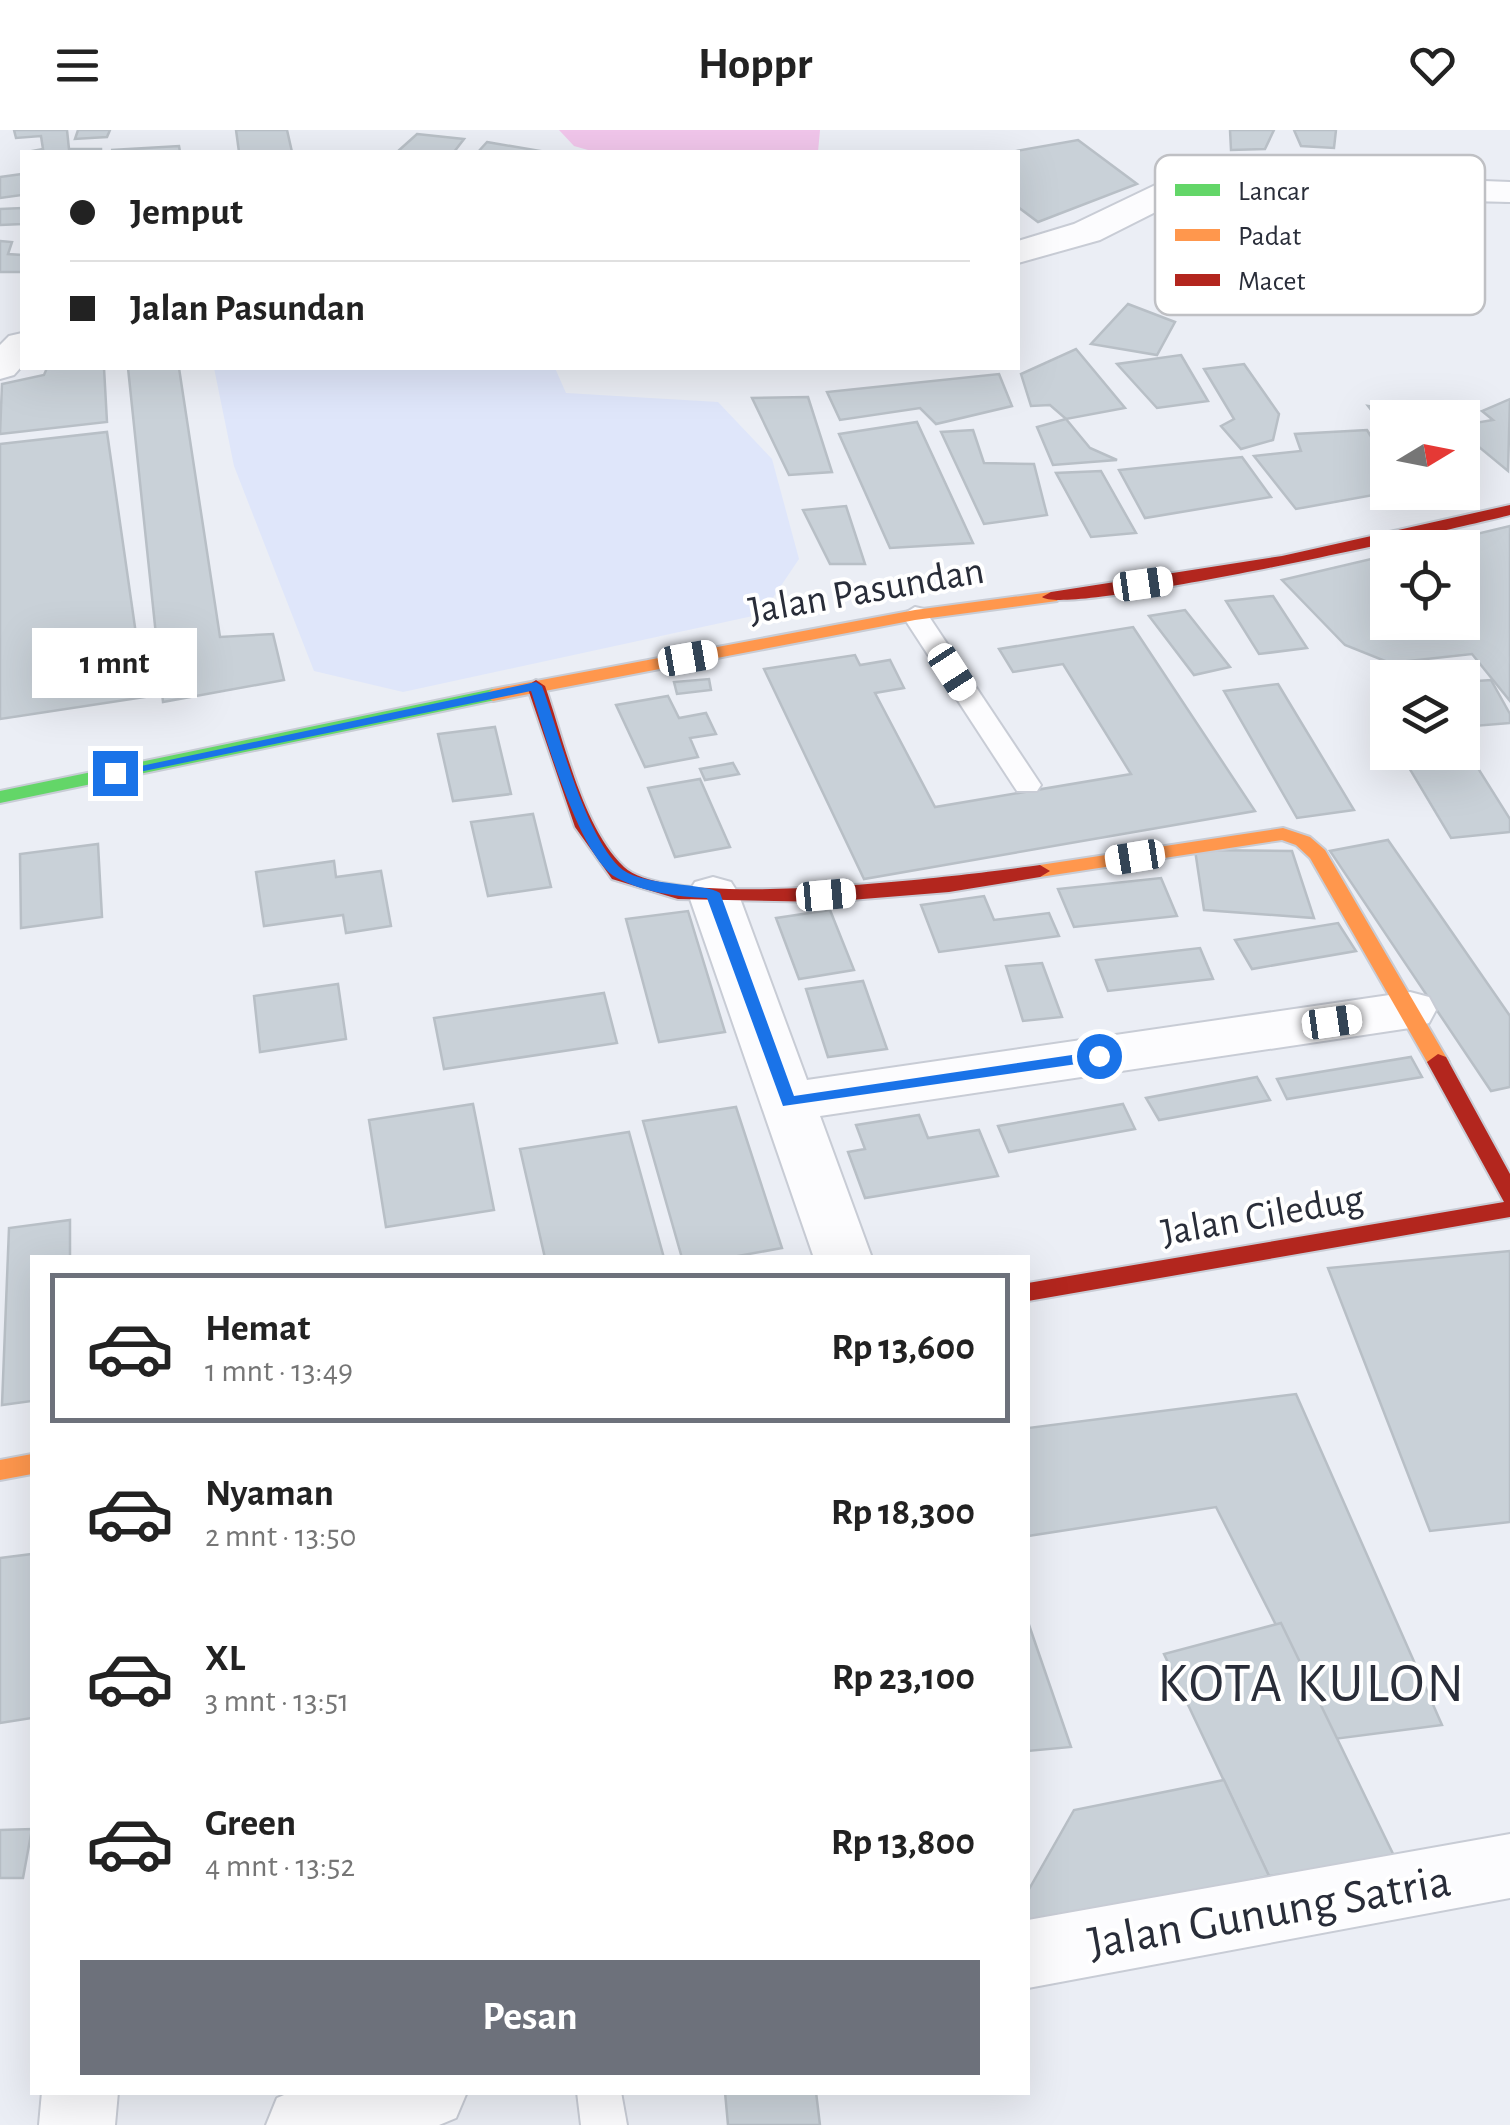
<!DOCTYPE html>
<html lang="id">
<head>
<meta charset="utf-8">
<style>
  body { margin:0; font-family:"Alegreya Sans",sans-serif; background:#f6f6f6; color:#222; height:100vh; display:flex; flex-direction:column; font-size:38px; white-space:nowrap }
  * { box-sizing:border-box; margin:0 }
  p { font-size:32px; color:#767676 }
  .icon { flex:none; width:55px; height:55px; fill:none; stroke:currentColor; stroke-width:2; stroke-linecap:round; stroke-linejoin:round }
  .map { position:relative; flex:1; overflow:hidden }
  .sheet { position:absolute; left:30px; top:1125px; width:1000px; height:840px; display:flex; flex-direction:column; background:#fff; border-radius:0px; box-shadow:0 10px 40px #0002 }
  .sheet>* { flex:none }
  .guide { position:absolute; left:20px; top:20px; width:1000px; height:220px; border-radius:0px; box-shadow:0 10px 40px #0002; display:grid; align-content:center; height:220px; padding:0 50px; background:#fff }
  .needle { width:65px; rotate:80deg }
  .controls { position:absolute; left:1370px; top:270px; display:grid; gap:20px }
  .controls a { display:grid; place-items:center; width:110px; height:110px; border-radius:0px; background:#fff; box-shadow:0 10px 40px #0002; font-size:50px }
  .end { position:absolute; width:45px; height:45px; margin:-22px; border:12px solid #1a73e8; background:#fff; box-shadow:0 0 0 5px #fff }
  .from { border-radius:50% }
  .bubble { position:absolute; height:70px; border-radius:0px; background:#fff; box-shadow:0 10px 40px #0002; font-size:32px; font-weight:700; line-height:70px; text-align:center }
  .car { position:absolute; width:30px; height:60px; margin:-30px -15px; border-radius:12px; box-shadow:0 0 8px 2px #0007; background:linear-gradient(#fff 24%,#345 0 40%,#fff 0 76%,#345 0 86%,#fff 0) }
  .guide b { display:flex; align-items:center; gap:35px; height:95px; font-size:38px }
  .guide b+b { border-top:2px solid #e0e0e0 }
  .guide i { width:25px; height:25px; background:#222 }
  ul { padding:18px 0 0; list-style:none }
  li { display:flex; align-items:center; gap:30px; height:150px; margin:0 20px 15px; padding:0 30px; border:5px solid transparent; border-radius:0px }
  li div { flex:1 }
  li b { display:block; font-size:38px }
  li em { font-style:normal; font-weight:700 }
  li.selected { border-color:#6d717b }
  li>.icon { width:90px; height:90px; stroke-width:1.5 }
  .action { display:flex; gap:20px; margin-top:auto; padding:20px 50px }
  .action a { flex:1; height:115px; border-radius:0px; background:#6d717b; color:#fff; font-size:40px; font-weight:700; line-height:115px; text-align:center }
  header { display:flex; justify-content:space-between; align-items:center; height:130px; padding:0 50px; background:#fff; font-size:45px; font-weight:700 }
  .map>svg:first-child { display:block }
  .built { fill:#dfe6fa }
  .green { fill:#f1c6eb }
  .building { fill:#c9d1d8; stroke:#b8bfc6; stroke-width:2.5 }
  .lines { fill:none; stroke-linecap:round; stroke-linejoin:round }
  .lane-casing { stroke:#c8ccd5; stroke-width:4 }
  .street-casing { stroke:#c8ccd5; stroke-width:4 }
  .fast-casing { stroke:#c8ccd5; stroke-width:4 }
  .slow-casing { stroke:#c8ccd5; stroke-width:4 }
  .jam-casing { stroke:#c8ccd5; stroke-width:4 }
  .lane { fill:#fcfcfe; fill-rule:evenodd }
  .street { fill:#fcfcfe; fill-rule:evenodd }
  .fast { fill:#63d668; fill-rule:evenodd }
  .slow { fill:#ff974d; fill-rule:evenodd }
  .jam { fill:#b3261e; fill-rule:evenodd }
  .route { fill:#1a73e8 }
  .labels { text-anchor:middle; stroke-width:8; stroke-linejoin:round; paint-order:stroke }
  .street-label { font-size:40px; fill:#292d39; stroke:#fff }
  .near-street-label { font-size:48px; fill:#292d39; stroke:#fff }
  .near-quarter-label { font-size:55px; letter-spacing:2.5px; fill:#292d39; stroke:#fff }
  .key { fill:#fff; stroke:#bfc0c4; stroke-width:2.5 }
  .key-label { font-size:28px; fill:#292d39 }
</style>
</head>
<body>
<header><svg class="icon" aria-label="menu" viewBox="0 0 24 24"><path d="M4 6h16M4 12h16M4 18h16"/></svg>Hoppr<svg class="icon" aria-label="heart" viewBox="0 0 24 24"><path d="M12 20l-8-8c-3-5 5-10 8-4 3-6 11-1 8 4z"/></svg></header>
<div class="map">
<svg width="1510" height="1995" viewBox="0 0 1510 1995">
  <rect width="100%" height="100%" fill="#ebeef5"/>
  <!-- built -->
  <polygon class="built" points="214,238 555,238 566,263 718,272 772,329 799,429 762,484 403,562 314,541 234,336"/>
  <!-- green -->
  <polygon class="green" points="559,0 820,0 818,22 595,22 574,16"/>
  <!-- building -->
  <g class="building">
    <polygon points="14,0 67,0 69,19 101,19 101,22 27,22 43,19 41,6 16,8"/>
    <polygon points="78,0 110,0 107,7 75,9"/>
    <polygon points="236,0 287,0 292,22 239,22"/>
    <polygon points="1230,0 1274,0 1265,19 1231,20"/>
    <polygon points="1294,0 1336,0 1334,18 1301,16"/>
    <polygon points="417,4 464,9 454,22 397,22"/>
    <polygon points="1078,10 1137,54 1038,92 1018,77 1018,22 1011,22"/>
    <polygon points="487,12 546,22 478,22"/>
    <polygon points="179,16 180,22 111,20"/>
    <polygon points="22,44 22,65 0,68 0,47"/>
    <polygon points="22,78 22,94 0,95 0,79"/>
    <polygon points="0,111 12,112 8,124 22,125 22,142 0,142"/>
    <polygon points="1128,174 1175,192 1157,225 1091,214"/>
    <polygon points="1076,219 1125,278 1066,289 1050,275 1031,276 1021,244"/>
    <polygon points="1181,225 1208,271 1157,278 1117,234"/>
    <polygon points="1244,234 1279,284 1273,310 1241,319 1221,296 1234,289 1204,239"/>
    <polygon points="47,238 104,238 107,292 0,304 2,254 44,245"/>
    <polygon points="128,238 179,238 220,507 273,504 284,550 163,572"/>
    <polygon points="999,244 1012,276 936,294 920,278 840,290 827,262"/>
    <polygon points="808,267 832,342 789,345 752,268"/>
    <polygon points="1510,269 1508,341 1462,303 1462,288 1444,288 1434,279 1457,278 1475,293 1493,290 1482,281"/>
    <polygon points="1368,276 1412,282 1418,288 1388,288 1388,302"/>
    <polygon points="1066,289 1090,318 1117,330 1053,335 1037,297"/>
    <polygon points="917,292 973,413 890,418 839,304"/>
    <polygon points="973,300 984,333 1034,334 1047,385 984,394 941,302"/>
    <polygon points="1367,300 1388,334 1390,362 1296,379 1254,326 1301,321 1295,304"/>
    <polygon points="107,302 145,567 0,589 0,314"/>
    <polygon points="1242,327 1271,367 1145,388 1119,340"/>
    <polygon points="1101,341 1136,403 1091,407 1056,343"/>
    <polygon points="846,376 865,434 830,434 803,380"/>
    <polygon points="1510,396 1510,571 1472,524 1390,533 1345,515 1282,450 1388,425 1388,492 1462,492 1462,418 1418,418"/>
    <polygon points="1273,466 1307,518 1259,524 1226,471"/>
    <polygon points="1185,480 1230,537 1194,545 1149,486"/>
    <polygon points="1133,497 1255,681 864,749 764,539 855,525 860,535 890,530 904,558 875,563 935,677 1131,644 1063,534 1013,542 999,519"/>
    <polygon points="709,549 711,560 677,564 674,552"/>
    <polygon points="1491,550 1510,584 1510,593 1462,597 1462,552"/>
    <polygon points="1278,554 1354,680 1297,688 1224,561"/>
    <polygon points="668,566 679,588 706,583 716,604 690,608 698,627 645,637 616,575"/>
    <polygon points="495,597 511,664 453,671 438,604"/>
    <polygon points="1469,624 1510,689 1510,702 1451,708 1405,631"/>
    <polygon points="733,633 739,644 705,650 700,639"/>
    <polygon points="700,649 730,717 675,727 648,658"/>
    <polygon points="533,684 551,757 488,766 471,692"/>
    <polygon points="1388,710 1510,886 1510,957 1491,961 1330,721"/>
    <polygon points="98,714 102,787 21,798 20,724"/>
    <polygon points="1195,720 1292,721 1314,788 1204,780"/>
    <polygon points="334,731 336,747 381,741 391,796 346,803 343,785 264,796 256,742"/>
    <polygon points="1161,748 1177,786 1074,797 1058,759"/>
    <polygon points="984,766 994,790 1049,783 1059,806 939,822 921,775"/>
    <polygon points="830,780 854,840 799,849 776,788"/>
    <polygon points="688,781 725,902 659,912 626,789"/>
    <polygon points="1338,793 1356,821 1252,839 1235,810"/>
    <polygon points="1200,818 1213,849 1108,861 1096,830"/>
    <polygon points="1042,833 1062,887 1023,891 1006,836"/>
    <polygon points="863,851 887,919 828,927 806,859"/>
    <polygon points="338,854 346,909 260,922 254,866"/>
    <polygon points="604,863 617,913 444,939 434,888"/>
    <polygon points="1411,927 1422,947 1287,969 1277,949"/>
    <polygon points="1257,947 1270,970 1159,990 1146,968"/>
    <polygon points="473,974 494,1080 386,1097 369,990"/>
    <polygon points="1123,974 1135,999 1009,1022 998,996"/>
    <polygon points="736,977 782,1118 727,1128 682,1128 643,991"/>
    <polygon points="919,985 928,1008 979,1000 998,1046 865,1068 848,1022 865,1019 856,995"/>
    <polygon points="629,1002 664,1128 545,1128 520,1019"/>
    <polygon points="70,1090 70,1128 32,1128 32,1271 2,1275 9,1098"/>
    <polygon points="1510,1121 1510,1392 1430,1401 1328,1138"/>
    <polygon points="1296,1264 1442,1595 1334,1609 1216,1377 1028,1406 1028,1298"/>
    <polygon points="32,1424 32,1588 0,1593 0,1428"/>
    <polygon points="1028,1492 1071,1617 1028,1621"/>
    <polygon points="1281,1493 1396,1730 1269,1746 1164,1524"/>
    <polygon points="1224,1650 1269,1746 1028,1798 1028,1761 1074,1680"/>
    <polygon points="32,1699 23,1748 0,1748 0,1700"/>
    <polygon points="725,1962 816,1962 820,1995 728,1995"/>
  </g>
  <g class="lines">
    <defs>
      <g id="lane">
        <polygon points="915,477 924,479 1041,655 1037,661 1017,661 1013,655 902,485"/>
        <polygon points="577,1962 621,1962 627,1995 581,1995"/>
      </g>
      <g id="street">
        <path d="M1236,26L1331,31L1432,49L1510,52V72C1484,71 1458,72 1433,69C1365,63 1286,34 1219,50L1100,110L1018,133V111L1074,94L1195,36Z"/>
        <polygon points="22,203 22,236 14,245 0,249 0,215 9,206"/>
        <polygon points="713,747 731,752 738,763 807,950 1410,862 1429,867 1436,880 1429,893 1410,898 820,986 872,1128 814,1128 688,763 695,752"/>
        <polygon points="1510,1704 1510,1768 1028,1858 1028,1790"/>
        <polygon points="42,1962 118,1962 115,1995 39,1995"/>
        <polygon points="291,1962 467,1962 456,1988 439,1995 266,1995 277,1968"/>
      </g>
      <polygon id="fast" points="493,559 502,565 500,569 0,673 0,661"/>
      <g id="slow">
        <polygon points="1051,462 1060,467 1057,471 915,490 493,571 484,565 493,559 915,480"/>
        <polygon points="1283,698 1310,707 1325,720 1449,932 1446,937 1430,937 1310,728 1296,715 1282,710 1040,747 1030,741 1040,735"/>
        <polygon points="32,1324 32,1344 0,1350 0,1330"/>
      </g>
      <g id="jam">
        <path d="M1510,375V385C1455,399 1067,487 1042,467L1051,462L1282,426Z"/>
        <path d="M536,550L545,556C564,610 582,697 624,737C673,783 969,745 1040,735L1050,741L1040,747L949,762L826,772L678,769L612,749L575,697L527,556Z"/>
        <polygon points="1438,924 1446,927 1510,1044 1510,1087 1028,1171 1028,1153 1504,1072 1427,932"/>
      </g>
    </defs>
    <!-- lane casing -->
    <use href="#lane" class="lane-casing"/>
    <!-- street casing -->
    <use href="#street" class="street-casing"/>
    <!-- fast casing -->
    <use href="#fast" class="fast-casing"/>
    <!-- slow casing -->
    <use href="#slow" class="slow-casing"/>
    <!-- jam casing -->
    <use href="#jam" class="jam-casing"/>
    <!-- lane -->
    <use href="#lane" class="lane"/>
    <!-- street -->
    <use href="#street" class="street"/>
    <!-- fast -->
    <use href="#fast" class="fast"/>
    <!-- slow -->
    <use href="#slow" class="slow"/>
    <!-- jam -->
    <use href="#jam" class="jam"/>
  </g>
  <!-- route -->
  <path class="route" d="M536,552L542,556C559,602 586,711 623,740C645,756 706,753 720,763L794,966L1099,921L1107,926L1105,930L783,976L707,768C678,767 643,762 617,748C579,728 545,603 531,561L115,647L108,643Z"/>
  <g class="labels">
    <!-- street labels -->
    <g class="street-label">
      <text transform="translate(866 459) rotate(-10)" y="14">Jalan Pasundan</text>
      <text transform="translate(1262 1084) rotate(-10)" y="14">Jalan Ciledug</text>
    </g>
    <!-- near-street labels -->
    <g class="near-street-label">
      <text transform="translate(1269 1780) rotate(-10)" y="17">Jalan Gunung Satria</text>
    </g>
    <!-- near-quarter labels -->
    <g class="near-quarter-label">
      <text x="1312" y="1571">KOTA KULON</text>
    </g>
  </g>
  <!-- legend -->
  <rect x="1155" y="25" width="330" height="160" rx="15" class="key"/>
  <rect x="1175" y="54" width="45" height="12" fill="#63d668"/>
  <rect x="1175" y="99" width="45" height="12" fill="#ff974d"/>
  <rect x="1175" y="144" width="45" height="12" fill="#b3261e"/>
  <g class="key-label">
    <text x="1238" y="70">Lancar</text>
    <text x="1238" y="115">Padat</text>
    <text x="1238" y="160">Macet</text>
  </g>
</svg>
<div class="controls">
<a><svg class="needle" viewBox="-14 -14 28 28"><path d="M0-13l5 13h-10z" fill="#e53935"/><path d="M0 13l5-13h-10z" fill="#767676"/></svg></a>
<a><svg class="icon" aria-label="locate" viewBox="0 0 24 24"><circle cx="12" cy="12" r="6"/><path d="M12 2v4M12 18v4M2 12h4M18 12h4"/></svg></a>
<a><svg class="icon" aria-label="layers" viewBox="0 0 24 24"><path d="M12 4l9 5-9 5-9-5zM3 14l9 5 9-5"/></svg></a>
</div>
<i class="end from" style="left:1099px;top:926px"></i>
<i class="end" style="left:115px;top:643px"></i>
<div class="bubble" style="left:32px;top:498px;width:165px">1 mnt</div>
<i class="car" style="left:1143px;top:454px;rotate:82deg"></i>
<i class="car" style="left:688px;top:528px;rotate:80deg"></i>
<i class="car" style="left:952px;top:542px;rotate:147deg"></i>
<i class="car" style="left:1135px;top:727px;rotate:261deg"></i>
<i class="car" style="left:826px;top:765px;rotate:85deg"></i>
<i class="car" style="left:1332px;top:892px;rotate:82deg"></i>
<div class="guide">
<b><i class="from"></i>Jemput</b>
<b><i></i>Jalan Pasundan</b>
</div>
<section class="sheet">
<ul>
<li class="selected"><svg class="icon" aria-label="car" viewBox="0 0 24 24"><path d="M5 17H2v-5l4-1 3-4h7l3 4 3 1v5h-3M9 17h6M6 11h13"/><circle cx="7" cy="17" r="2"/><circle cx="17" cy="17" r="2"/></svg><div><b>Hemat</b><p>1 mnt · 13:49</p></div><em>Rp 13,600</em></li>
<li><svg class="icon" aria-label="car" viewBox="0 0 24 24"><path d="M5 17H2v-5l4-1 3-4h7l3 4 3 1v5h-3M9 17h6M6 11h13"/><circle cx="7" cy="17" r="2"/><circle cx="17" cy="17" r="2"/></svg><div><b>Nyaman</b><p>2 mnt · 13:50</p></div><em>Rp 18,300</em></li>
<li><svg class="icon" aria-label="car" viewBox="0 0 24 24"><path d="M5 17H2v-5l4-1 3-4h7l3 4 3 1v5h-3M9 17h6M6 11h13"/><circle cx="7" cy="17" r="2"/><circle cx="17" cy="17" r="2"/></svg><div><b>XL</b><p>3 mnt · 13:51</p></div><em>Rp 23,100</em></li>
<li><svg class="icon" aria-label="car" viewBox="0 0 24 24"><path d="M5 17H2v-5l4-1 3-4h7l3 4 3 1v5h-3M9 17h6M6 11h13"/><circle cx="7" cy="17" r="2"/><circle cx="17" cy="17" r="2"/></svg><div><b>Green</b><p>4 mnt · 13:52</p></div><em>Rp 13,800</em></li>
</ul>
<div class="action"><a>Pesan</a></div>
</section>
</div>
</body>
</html>
